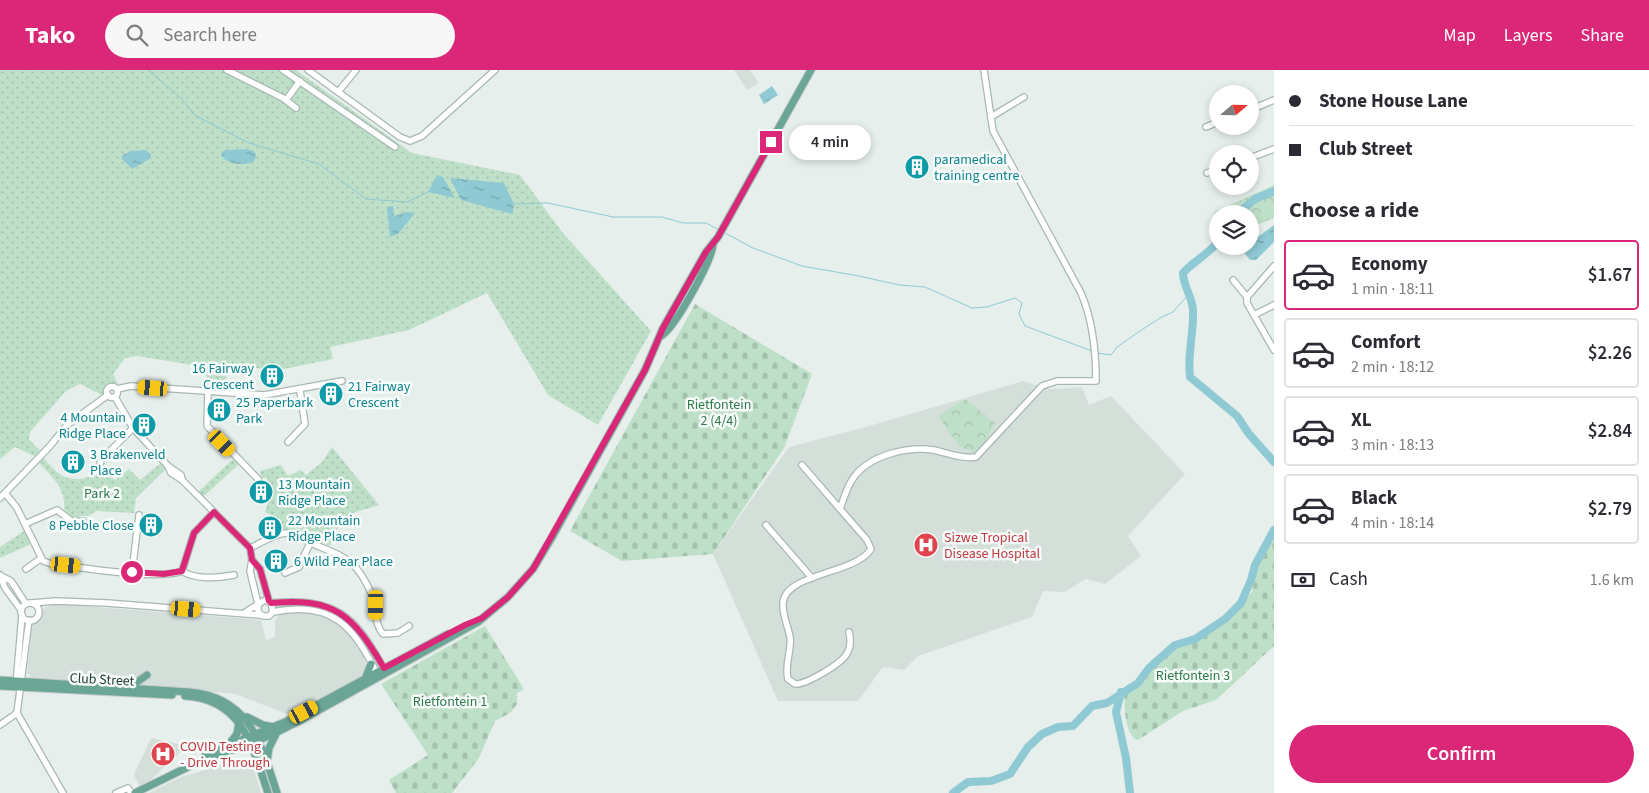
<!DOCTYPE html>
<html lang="en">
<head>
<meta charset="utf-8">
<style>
  body { margin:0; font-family:"Source Sans 3",sans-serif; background:#f7f7f7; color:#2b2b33; height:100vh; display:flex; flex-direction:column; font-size:19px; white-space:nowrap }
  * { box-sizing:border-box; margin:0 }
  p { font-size:16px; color:#7c7c81 }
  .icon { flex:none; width:28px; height:28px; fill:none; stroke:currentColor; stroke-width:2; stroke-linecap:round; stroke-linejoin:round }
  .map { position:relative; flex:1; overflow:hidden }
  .panel { display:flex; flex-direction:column; background:#fff; width:375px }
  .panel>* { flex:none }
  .guide { display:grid; align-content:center; height:110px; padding:0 15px; background:#fff }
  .needle { width:32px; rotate:70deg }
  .tools { position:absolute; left:1209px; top:15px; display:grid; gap:10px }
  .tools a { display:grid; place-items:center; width:50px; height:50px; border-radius:50%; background:#fff; box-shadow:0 2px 8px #0003; font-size:25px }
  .end { position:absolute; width:22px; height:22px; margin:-11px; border:6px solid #db2777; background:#fff; box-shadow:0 0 0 2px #fff }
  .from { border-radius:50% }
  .bubble { position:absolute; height:35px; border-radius:18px; background:#fff; box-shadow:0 2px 8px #0003; font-size:16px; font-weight:600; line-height:35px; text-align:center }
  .car { position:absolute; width:15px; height:30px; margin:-15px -8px; border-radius:6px; box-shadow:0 0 4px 1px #0007; background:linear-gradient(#f5c518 24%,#345 0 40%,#f5c518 0 76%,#345 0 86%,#f5c518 0) }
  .guide b { display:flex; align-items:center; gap:18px; height:48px; font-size:19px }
  .guide b+b { border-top:1px solid #e1e1e2 }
  .guide i { width:12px; height:12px; background:#2b2b33 }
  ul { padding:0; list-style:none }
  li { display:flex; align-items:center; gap:15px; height:70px; margin:0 10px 8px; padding:0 5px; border:2px solid #e1e1e2; border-radius:5px }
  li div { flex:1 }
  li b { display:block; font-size:19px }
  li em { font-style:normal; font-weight:600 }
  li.active { border-color:#db2777 }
  li>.icon { width:45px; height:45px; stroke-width:1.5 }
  h2 { padding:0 15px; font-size:22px; line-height:60px }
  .pay { display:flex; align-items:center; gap:12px; height:55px; padding:0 15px; font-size:19px }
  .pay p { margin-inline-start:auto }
  .cta { display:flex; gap:10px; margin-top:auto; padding:10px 15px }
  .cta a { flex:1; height:58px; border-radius:30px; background:#db2777; color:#fff; font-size:20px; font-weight:600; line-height:58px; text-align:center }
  header { display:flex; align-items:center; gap:30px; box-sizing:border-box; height:70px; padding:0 25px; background:#db2777; color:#fff }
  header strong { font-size:24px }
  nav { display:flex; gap:28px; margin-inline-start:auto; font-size:18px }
  .search { width:350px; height:45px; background:#f7f7f7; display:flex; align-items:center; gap:12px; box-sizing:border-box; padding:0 18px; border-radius:28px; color:#7c7c81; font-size:19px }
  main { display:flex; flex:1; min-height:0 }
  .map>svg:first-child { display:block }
  .built { fill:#d4dfda }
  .green { fill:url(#green-dots) }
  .forest { fill:url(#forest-crowns) }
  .cemetery { fill:url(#cemetery-stones) }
  .water { fill:url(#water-ripples) }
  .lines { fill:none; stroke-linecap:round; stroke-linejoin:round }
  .stream { stroke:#8ec9d4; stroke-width:1 }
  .river { stroke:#8ec9d4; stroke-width:8 }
  .minor-casing { stroke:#a8b8b2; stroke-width:8 }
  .major-casing { stroke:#c2cac8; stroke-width:9 }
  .minor { stroke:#fff; stroke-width:5.5 }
  .major { stroke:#6aa596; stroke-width:7 }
  .route { stroke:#db2777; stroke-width:6 }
  .labels { text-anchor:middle; stroke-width:5; stroke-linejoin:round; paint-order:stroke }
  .culture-label { font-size:14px; fill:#0d838f; stroke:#f7fbf9; text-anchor:start }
  .park-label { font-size:14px; fill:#2d7a4b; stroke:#f7fbf9 }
  .health-label { font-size:14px; fill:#be3a42; stroke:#f7fbf9; text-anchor:start }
  .street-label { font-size:14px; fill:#24423a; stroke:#f7fbf9 }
</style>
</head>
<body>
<header>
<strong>Tako</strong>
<div class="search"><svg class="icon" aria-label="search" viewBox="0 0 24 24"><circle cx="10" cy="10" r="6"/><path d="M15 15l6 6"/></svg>Search here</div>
<nav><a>Map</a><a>Layers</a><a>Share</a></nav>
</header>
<main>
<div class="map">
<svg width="1274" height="723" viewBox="0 0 1274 723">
  <defs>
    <pattern id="green-dots" width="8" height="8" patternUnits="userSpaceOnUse" patternTransform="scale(1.25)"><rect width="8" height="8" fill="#bfe0c8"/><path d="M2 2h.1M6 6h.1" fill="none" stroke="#a4c1ad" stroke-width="1.8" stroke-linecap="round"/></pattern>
    <pattern id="forest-crowns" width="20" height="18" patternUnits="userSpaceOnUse" patternTransform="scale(1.25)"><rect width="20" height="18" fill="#bfe0c8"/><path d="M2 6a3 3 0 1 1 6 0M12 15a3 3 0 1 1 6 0" fill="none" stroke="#a4c1ad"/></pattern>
    <pattern id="cemetery-stones" width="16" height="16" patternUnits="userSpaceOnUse" patternTransform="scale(1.25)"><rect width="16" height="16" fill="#bfe0c8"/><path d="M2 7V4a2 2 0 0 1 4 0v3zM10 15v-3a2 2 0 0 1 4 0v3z" fill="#a4c1ad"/></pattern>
    <pattern id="water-ripples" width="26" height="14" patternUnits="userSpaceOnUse" patternTransform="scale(1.25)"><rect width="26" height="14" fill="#8ec9d4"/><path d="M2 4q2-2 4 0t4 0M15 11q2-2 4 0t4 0" fill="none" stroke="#74a5ad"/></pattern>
  </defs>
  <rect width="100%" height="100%" fill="#e6efeb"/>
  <!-- built -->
  <g class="built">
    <polygon points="734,0 750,0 759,13 747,20"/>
    <polygon points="1023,311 1050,319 1082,317 1089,335 1111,326 1185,404 1128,466 1141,486 1105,514 1086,509 1064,522 1043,521 1032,547 918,586 904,600 883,597 858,631 778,631 713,484 789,377 866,357"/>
    <polygon points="56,534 261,550 266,570 275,567 275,550 281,543 289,541 307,542 331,550 348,562 364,587 366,598 360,608 290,645 235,624 129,614 35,609 27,604 32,556 46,537"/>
    <polygon points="151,668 187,676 141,719 134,705"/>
    <polygon points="246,688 251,690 261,723 149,723 181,707"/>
  </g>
  <!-- green -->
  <g class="green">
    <polygon points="0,0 296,0 412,83 520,105 562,162 651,261 598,355 548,325 487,223 409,260 330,277 333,289 279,300 246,297 228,301 223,320 210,321 205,297 137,286 125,288 113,304 118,314 108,315 105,323 102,325 80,314 66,321 30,362 29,369 40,381 34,386 15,377 0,389"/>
    <path d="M332,377L379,435C345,446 343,441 330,476L295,462H284L281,450L265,442C270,430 270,420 267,407L262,409L260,401L281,395L288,406L301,400L306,405L322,392Z"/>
    <path d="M43,386C63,415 75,412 106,402L115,410L129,399L140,410L161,393L166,399L136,428L134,443L96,441L88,446H80L75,450L64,439C66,419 52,406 39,393Z"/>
    <polygon points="234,388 239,394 203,427 198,422"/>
    <polygon points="24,461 31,474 0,488 0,477"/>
  </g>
  <!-- forest -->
  <g class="forest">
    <polygon points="1274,115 1274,148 1250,158 1250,144 1218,144 1217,148 1214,142"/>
    <polygon points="965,329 995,353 979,385 959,376 938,346"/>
  </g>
  <!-- cemetery -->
  <g class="cemetery">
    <polygon points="695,234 812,304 784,378 713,484 622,491 570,461"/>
    <path d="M1274,465V576L1216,630L1183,641L1138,670C1124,666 1125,636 1124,624L1140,614L1150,600L1174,578L1190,574L1226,551L1252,522L1256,496Z"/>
    <polygon points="485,556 524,619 517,623 517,634 510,643 495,651 479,688 452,723 396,723 389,710 428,685 381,614"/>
  </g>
  <!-- water -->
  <g class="water">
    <polygon points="772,16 778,25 764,34 759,25"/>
    <path d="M246,79L254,81L256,86L254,91C244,97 229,94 221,86L224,80Z"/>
    <polygon points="146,80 151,85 151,88 132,99 122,89 122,86 130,81"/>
    <polygon points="437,105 443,107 455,128 428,122"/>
    <polygon points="450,108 504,113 514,134 512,144 461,130"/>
    <polygon points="393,136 394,146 407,142 415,143 398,164 390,167 387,137"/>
    <polygon points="1274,155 1274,172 1256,190 1250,190 1245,184 1251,172"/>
  </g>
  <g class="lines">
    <!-- stream -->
    <g class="stream">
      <polyline points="148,0 181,28 196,46 249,73 319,94 366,129 407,132 428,122"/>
      <polyline points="514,134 548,133 613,147 662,147 683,153 706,153 719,160"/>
      <polyline points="725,163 753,178 802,196 859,206 899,215 925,217 972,238 987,237 1015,228 1022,233 1019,244 1025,256 1092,281"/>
      <polyline points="1098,283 1111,285 1117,277 1140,261 1160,248 1173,242 1188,225"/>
    </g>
    <!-- river -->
    <g class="river">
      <polyline points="1237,144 1255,129 1274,121"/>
      <path d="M1218,172C1207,185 1194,191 1183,203C1183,217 1193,227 1193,241C1194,263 1187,285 1190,307L1237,346L1249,364L1274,392"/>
      <polyline points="1121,622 1116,642 1126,688 1130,723"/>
      <polyline points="953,723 968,712 991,711 1010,704 1028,677 1042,664 1058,657 1073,656 1092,636 1107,633 1138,613 1149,598 1175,575 1195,569 1225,549 1241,533 1251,510 1255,495 1274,460"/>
    </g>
    <defs>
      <g id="minor">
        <polyline points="227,0 283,28 296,38"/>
        <polyline points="283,0 395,77"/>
        <polyline points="308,0 400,67 410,71 422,66 495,0"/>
        <polyline points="338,22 356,0"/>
        <polyline points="286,30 300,11"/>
        <polyline points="1250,40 1274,30"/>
        <polyline points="991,47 1024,27"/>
        <polyline points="1206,57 1218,52"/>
        <polyline points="1250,88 1274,79"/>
        <polyline points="1207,103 1218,100"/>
        <polyline points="1233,210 1247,227 1247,233 1274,280"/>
        <polyline points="1247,227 1274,196"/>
        <polyline points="1254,245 1274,235"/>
        <circle cx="112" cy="322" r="5.5"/>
        <polyline points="117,319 131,316 264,325 342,311"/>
        <polyline points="208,323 207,356 258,409"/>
        <polyline points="115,327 133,358 168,396 171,403 182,410 250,478 252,490 250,501 258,534"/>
        <polyline points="288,372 305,354 300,321"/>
        <polyline points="802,395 840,439"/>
        <polyline points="168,396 181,405 182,410"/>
        <polyline points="99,398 101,390 133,358"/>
        <path d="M5,423L17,438L43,491L52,494C82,497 157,511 182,501"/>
        <polyline points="0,428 50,376 67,355 108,325"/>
        <polyline points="25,454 57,440 73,452 83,451"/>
        <polyline points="766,455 812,508"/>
        <path d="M250,478C261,473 274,464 286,463C295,463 302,469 311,473C344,487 356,488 372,525C378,538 373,553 383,564L398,563L409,556"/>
        <polyline points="252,490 260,499 269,531"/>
        <polyline points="26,499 40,489"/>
        <polyline points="182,501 194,463 214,442"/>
        <path d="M182,501C195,510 219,508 234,505"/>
        <polyline points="132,502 139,445"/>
        <polyline points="285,503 299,497 310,473"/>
        <polyline points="0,505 5,518 21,540"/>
        <polyline points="1,506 11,511 26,534"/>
        <polyline points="32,533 55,531 107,533 260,545"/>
        <path d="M271,533C336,527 356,546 385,601"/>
        <circle cx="30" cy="542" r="9"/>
        <path d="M273,542C332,530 354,556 378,606"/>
        <polyline points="244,543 265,530 271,533 273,542 269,546 263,546 258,542 258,536"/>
        <polyline points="29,550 17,643 63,723"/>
        <path d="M849,562C851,570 851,578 846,585C840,594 806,615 795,614L788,609C784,595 792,580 790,567C788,556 782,544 783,533C785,503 856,504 871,479L867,470L840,439C844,428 847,416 854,407C870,385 908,376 934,380C947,383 962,389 976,387L1042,316L1057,311H1096C1096,280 1093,251 1081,223L993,61L984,0"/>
        <polyline points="16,615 22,545"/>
        <polyline points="0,655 17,643"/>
        <polyline points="116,723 128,718 131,723"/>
      </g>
      <g id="major">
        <path d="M661,266C675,258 711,192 713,175"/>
        <polyline points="365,609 371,594"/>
        <path d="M0,610L189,622C250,627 261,674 277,723"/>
        <polyline points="0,616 172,625"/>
        <polyline points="130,617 147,605"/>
        <path d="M185,626C243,629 253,678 268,723"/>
        <polyline points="247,647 263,655 274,657"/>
        <polyline points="229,674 237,664 239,652"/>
        <polyline points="205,685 285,652 448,564"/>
        <polyline points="267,692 269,678 277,662"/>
        <polyline points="135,723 192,695 269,666 301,650 478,552 508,527 533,499 551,469 645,300 663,258 706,182 718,167 811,0"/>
      </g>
    </defs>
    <!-- minor casing -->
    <use href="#minor" class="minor-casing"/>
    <!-- major casing -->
    <use href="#major" class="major-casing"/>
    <!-- minor -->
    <use href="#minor" class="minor"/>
    <!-- major -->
    <use href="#major" class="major"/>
  </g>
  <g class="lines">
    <!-- route -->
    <path class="route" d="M132,502L164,504L182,501L194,463L214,442L250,478L252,490L260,499L269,531L271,533C335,527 353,545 384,598L465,555L482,548L508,527L533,499L645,300L663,258L706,182L718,167L771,72"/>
  </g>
  <!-- icons -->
  <defs>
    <symbol id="building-disc" viewBox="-11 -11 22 22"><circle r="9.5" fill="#0f9aa8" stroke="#f7fbf9"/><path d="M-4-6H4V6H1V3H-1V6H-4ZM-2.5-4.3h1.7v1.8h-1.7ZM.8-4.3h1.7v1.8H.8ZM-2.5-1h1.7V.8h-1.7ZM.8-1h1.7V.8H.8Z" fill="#fff"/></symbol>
    <symbol id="hospital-disc" viewBox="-11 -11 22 22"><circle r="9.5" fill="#e0444e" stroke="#f7fbf9"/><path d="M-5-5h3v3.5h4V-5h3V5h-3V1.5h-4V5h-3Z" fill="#fff"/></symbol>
  </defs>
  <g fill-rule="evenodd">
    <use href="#building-disc" x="903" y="83" width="28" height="28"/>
    <use href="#building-disc" x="258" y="292" width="28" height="28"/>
    <use href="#building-disc" x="317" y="310" width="28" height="28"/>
    <use href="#building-disc" x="205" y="326" width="28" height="28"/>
    <use href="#building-disc" x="130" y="341" width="28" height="28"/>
    <use href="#building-disc" x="59" y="378" width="28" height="28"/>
    <use href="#building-disc" x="247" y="408" width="28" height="28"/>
    <use href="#building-disc" x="137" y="441" width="28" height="28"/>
    <use href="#building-disc" x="256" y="444" width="28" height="28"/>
    <use href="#hospital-disc" x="912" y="461" width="28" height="28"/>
    <use href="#building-disc" x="262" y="477" width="28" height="28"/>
    <use href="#hospital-disc" x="149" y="670" width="28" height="28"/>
  </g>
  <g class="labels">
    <!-- culture labels -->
    <g class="culture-label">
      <text x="934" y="94">paramedical<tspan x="934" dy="16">training centre</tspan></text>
      <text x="254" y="303" text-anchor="end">16 Fairway<tspan x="254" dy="16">Crescent</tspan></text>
      <text x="348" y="321">21 Fairway<tspan x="348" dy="16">Crescent</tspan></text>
      <text x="236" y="337">25 Paperbark<tspan x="236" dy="16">Park</tspan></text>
      <text x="126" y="352" text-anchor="end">4 Mountain<tspan x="126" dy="16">Ridge Place</tspan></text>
      <text x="90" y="389">3 Brakenveld<tspan x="90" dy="16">Place</tspan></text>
      <text x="278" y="419">13 Mountain<tspan x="278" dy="16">Ridge Place</tspan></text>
      <text x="288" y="455">22 Mountain<tspan x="288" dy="16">Ridge Place</tspan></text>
      <text x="134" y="460" text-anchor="end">8 Pebble Close</text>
      <text x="294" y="496">6 Wild Pear Place</text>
    </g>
    <!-- park labels -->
    <g class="park-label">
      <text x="719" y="339">Rietfontein<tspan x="719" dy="16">2 (4/4)</tspan></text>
      <text x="102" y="428">Park 2</text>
      <text x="1193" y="610">Rietfontein 3</text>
      <text x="450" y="636">Rietfontein 1</text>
    </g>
    <!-- health labels -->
    <g class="health-label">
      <text x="944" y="472">Sizwe Tropical<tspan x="944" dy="16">Disease Hospital</tspan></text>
      <text x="180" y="681">COVID Testing<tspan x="180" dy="16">- Drive Through</tspan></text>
    </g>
    <!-- street labels -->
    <g class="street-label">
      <text transform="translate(102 609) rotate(3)" y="5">Club Street</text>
    </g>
  </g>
</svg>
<div class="tools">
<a><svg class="needle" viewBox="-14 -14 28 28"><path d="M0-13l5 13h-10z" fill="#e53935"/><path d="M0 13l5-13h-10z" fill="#7c7c81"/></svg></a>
<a><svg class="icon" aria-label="locate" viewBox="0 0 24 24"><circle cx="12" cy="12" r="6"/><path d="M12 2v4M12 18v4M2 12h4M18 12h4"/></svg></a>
<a><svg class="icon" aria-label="layers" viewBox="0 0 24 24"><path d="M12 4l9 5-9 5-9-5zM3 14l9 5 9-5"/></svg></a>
</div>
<i class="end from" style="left:132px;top:502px"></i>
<i class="end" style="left:771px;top:72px"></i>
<div class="bubble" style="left:789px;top:55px;width:82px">4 min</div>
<i class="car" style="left:153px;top:318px;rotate:275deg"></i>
<i class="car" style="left:222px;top:373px;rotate:136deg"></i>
<i class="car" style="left:66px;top:495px;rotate:96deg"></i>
<i class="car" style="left:376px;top:535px;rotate:181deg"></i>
<i class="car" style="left:186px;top:539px;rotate:95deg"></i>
<i class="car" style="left:304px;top:642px;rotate:62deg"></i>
</div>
<section class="panel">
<div class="guide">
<b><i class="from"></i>Stone House Lane</b>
<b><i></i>Club Street</b>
</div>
<h2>Choose a ride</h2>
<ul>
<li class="active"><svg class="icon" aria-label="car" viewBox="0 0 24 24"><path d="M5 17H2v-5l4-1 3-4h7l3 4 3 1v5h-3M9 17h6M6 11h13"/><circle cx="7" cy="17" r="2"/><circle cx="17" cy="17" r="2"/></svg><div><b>Economy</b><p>1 min · 18:11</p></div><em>$1.67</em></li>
<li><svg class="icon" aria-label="car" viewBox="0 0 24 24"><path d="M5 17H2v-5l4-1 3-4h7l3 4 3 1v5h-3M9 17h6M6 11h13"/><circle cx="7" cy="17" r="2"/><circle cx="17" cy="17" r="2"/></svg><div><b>Comfort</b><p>2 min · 18:12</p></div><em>$2.26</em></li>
<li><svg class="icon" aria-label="car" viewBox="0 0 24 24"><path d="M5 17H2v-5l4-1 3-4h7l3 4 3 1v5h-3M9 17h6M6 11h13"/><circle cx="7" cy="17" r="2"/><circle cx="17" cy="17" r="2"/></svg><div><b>XL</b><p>3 min · 18:13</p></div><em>$2.84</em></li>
<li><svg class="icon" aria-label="car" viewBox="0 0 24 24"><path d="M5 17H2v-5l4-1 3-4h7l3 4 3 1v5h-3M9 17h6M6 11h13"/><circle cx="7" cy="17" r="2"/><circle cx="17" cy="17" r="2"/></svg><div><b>Black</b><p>4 min · 18:14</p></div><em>$2.79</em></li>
</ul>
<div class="pay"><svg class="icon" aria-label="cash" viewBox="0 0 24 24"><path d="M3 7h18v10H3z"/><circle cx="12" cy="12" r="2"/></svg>Cash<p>1.6 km</p></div>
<div class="cta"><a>Confirm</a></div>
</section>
</main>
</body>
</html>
